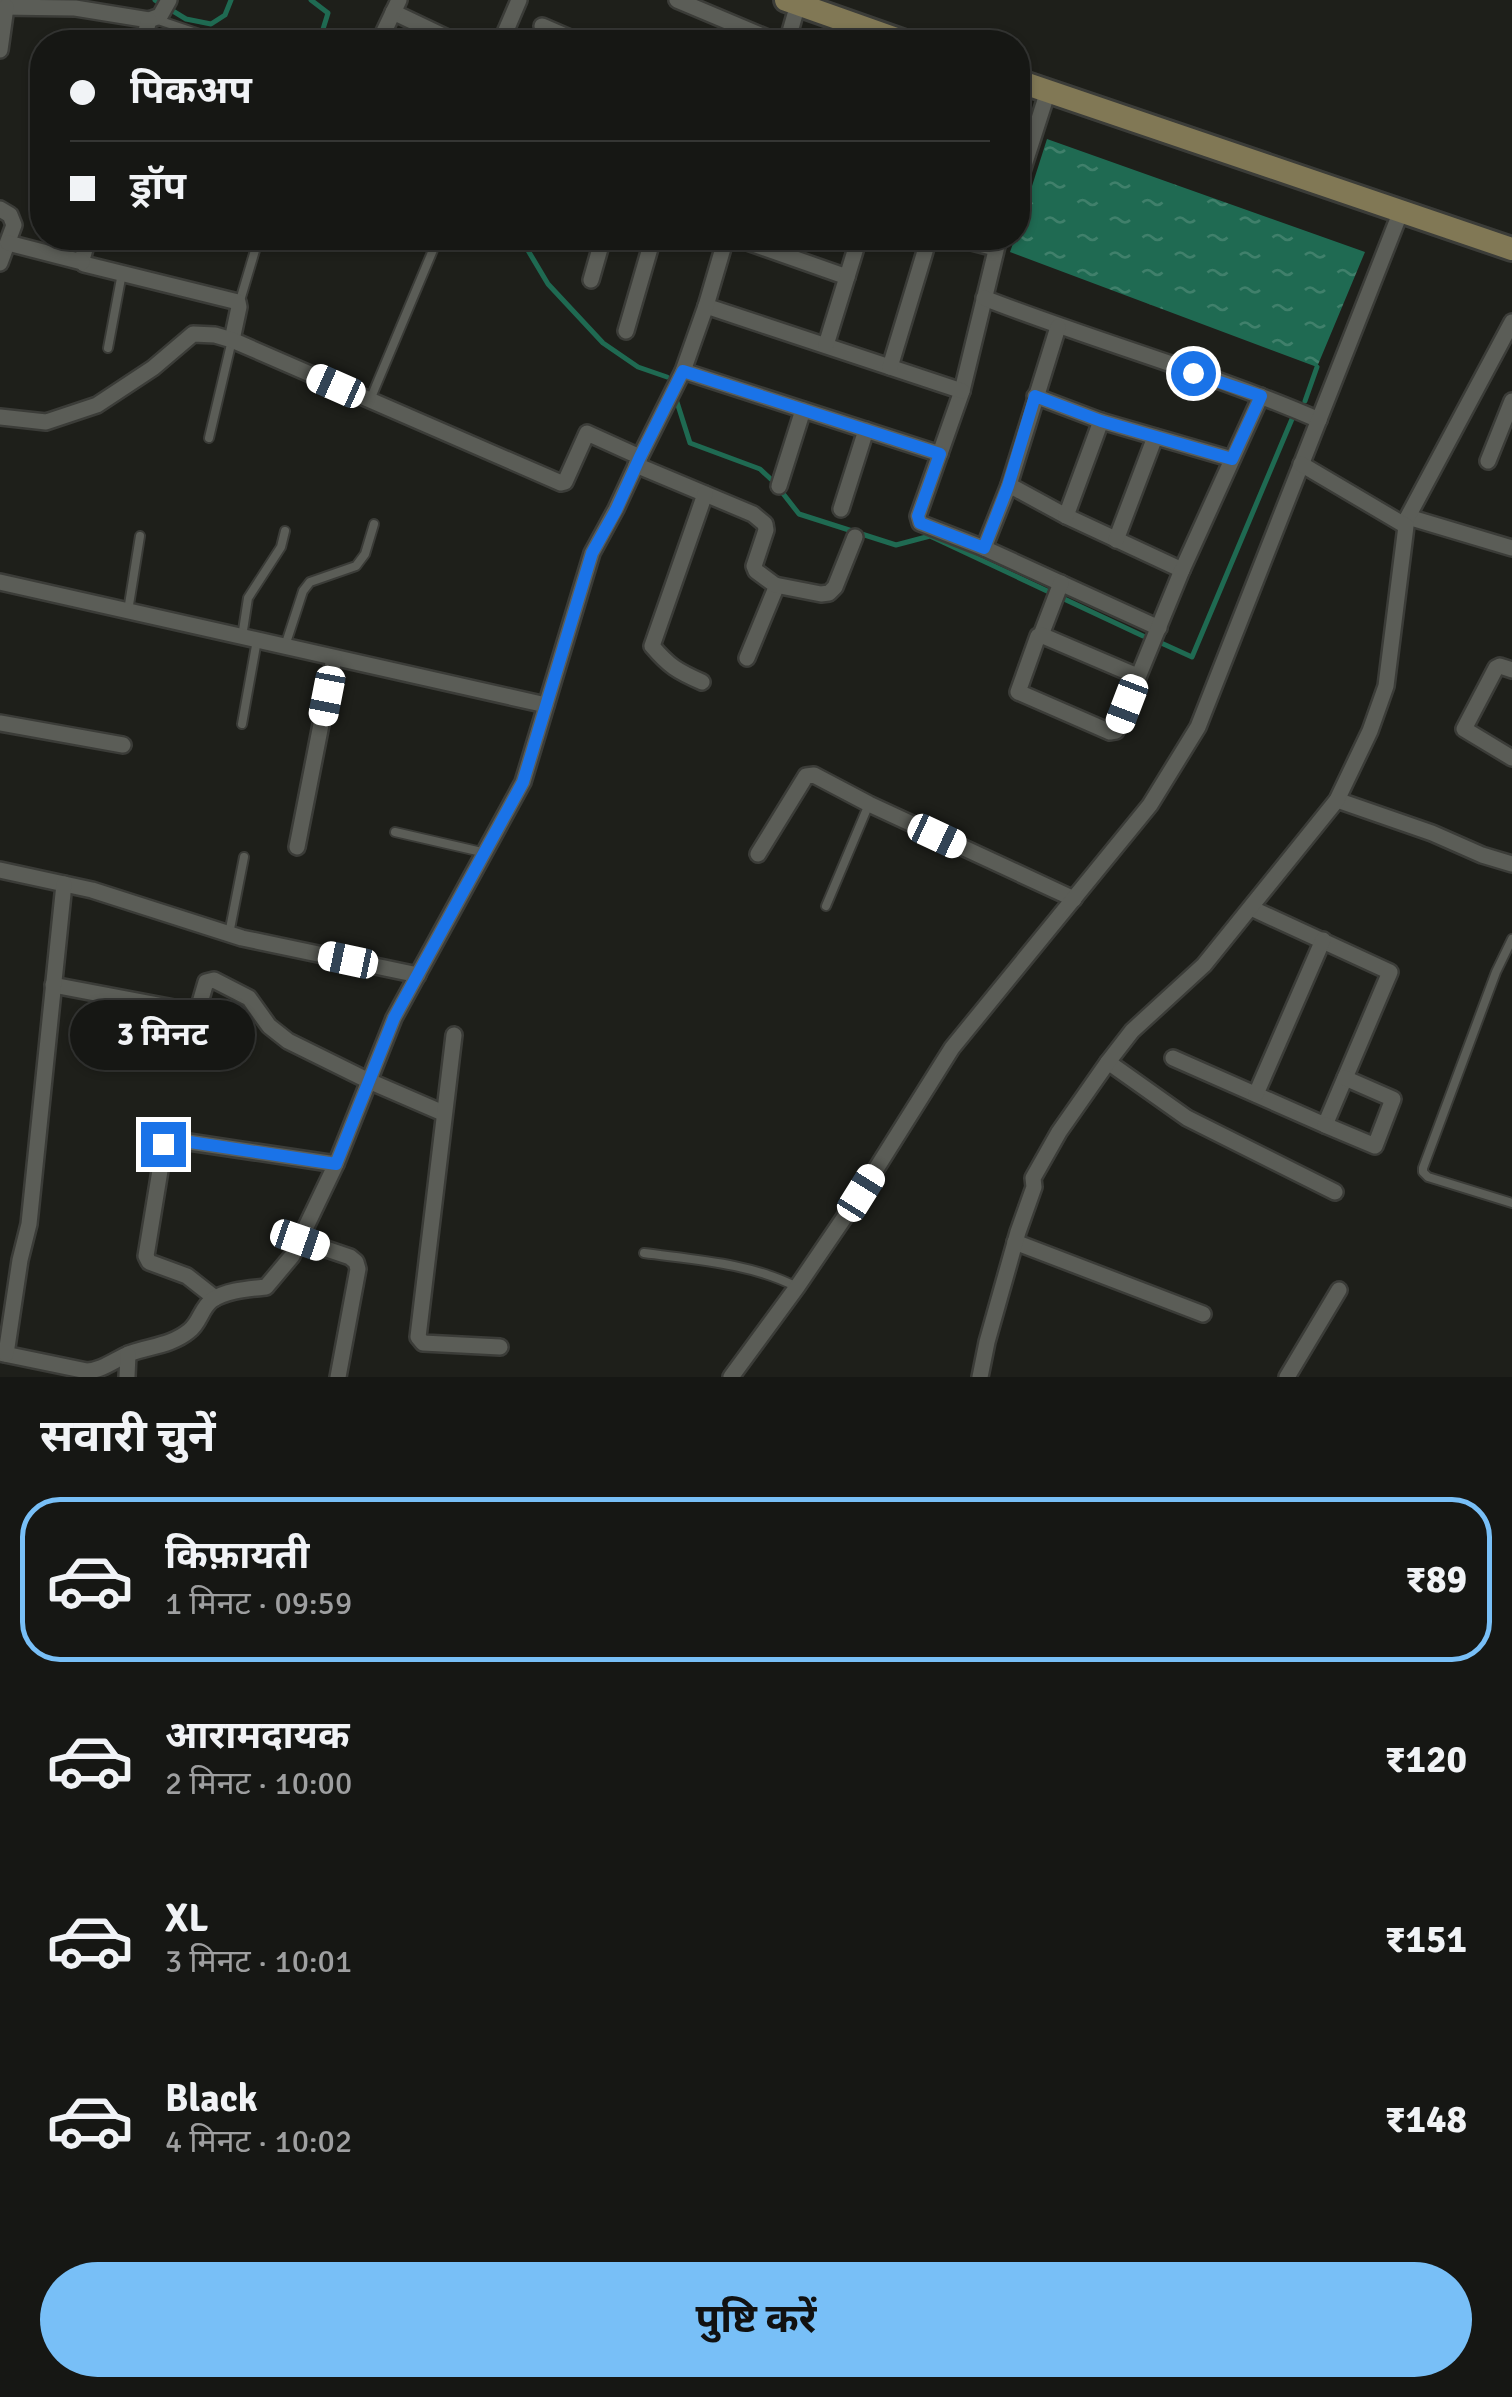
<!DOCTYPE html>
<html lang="hi">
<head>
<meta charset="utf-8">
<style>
  body { margin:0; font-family:Signika,"Noto Sans Devanagari",sans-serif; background:#232422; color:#f1f3f6; height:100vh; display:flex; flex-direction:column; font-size:38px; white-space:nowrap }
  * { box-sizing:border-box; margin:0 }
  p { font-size:32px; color:#9e9fa0 }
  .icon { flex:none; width:55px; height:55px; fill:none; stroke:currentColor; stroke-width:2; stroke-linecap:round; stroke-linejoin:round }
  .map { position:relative; height:1377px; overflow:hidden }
  .panel { display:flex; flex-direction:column; background:#161714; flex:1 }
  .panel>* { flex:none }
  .hud { position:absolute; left:30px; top:30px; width:1000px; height:220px; border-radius:40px; box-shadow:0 2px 8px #0004,0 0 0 2px #353634; display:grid; align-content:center; height:220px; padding:0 40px; background:#161714 }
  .end { position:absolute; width:45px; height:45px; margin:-22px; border:12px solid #1a73e8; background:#fff; box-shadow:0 0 0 5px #fff }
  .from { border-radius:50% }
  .bubble { position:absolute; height:70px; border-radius:35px; background:#161714; box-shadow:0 2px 8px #0004,0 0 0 2px #353634; font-size:32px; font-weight:700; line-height:70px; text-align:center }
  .car { position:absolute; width:30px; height:60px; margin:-30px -15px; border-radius:12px; box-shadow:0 0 8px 2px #0007; background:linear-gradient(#fff 24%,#345 0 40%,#fff 0 76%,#345 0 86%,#fff 0) }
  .hud b { display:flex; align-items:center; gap:35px; height:95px; font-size:38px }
  .hud b+b { border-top:2px solid #353634 }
  .hud i { width:25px; height:25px; background:#f1f3f6 }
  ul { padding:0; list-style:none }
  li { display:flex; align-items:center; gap:30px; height:165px; margin:0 20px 15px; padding:0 20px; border:5px solid transparent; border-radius:40px }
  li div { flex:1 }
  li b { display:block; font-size:38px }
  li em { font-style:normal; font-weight:700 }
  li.active { border-color:#78bff7 }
  li>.icon { width:90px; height:90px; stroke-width:1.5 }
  h2 { padding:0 40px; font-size:45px; line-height:120px }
  .action { display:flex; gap:20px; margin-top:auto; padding:20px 40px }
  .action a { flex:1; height:115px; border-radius:60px; background:#78bff7; color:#111; font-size:40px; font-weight:700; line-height:115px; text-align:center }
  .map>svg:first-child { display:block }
  .water { fill:url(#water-ripples) }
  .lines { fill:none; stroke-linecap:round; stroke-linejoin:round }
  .stream { stroke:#1f6a52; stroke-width:5 }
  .service-casing { stroke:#3b3c38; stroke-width:12 }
  .minor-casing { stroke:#3b3c38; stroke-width:20 }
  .secondary-casing { stroke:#3b3c38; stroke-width:28 }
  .service { stroke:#5b5d57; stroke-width:8 }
  .minor { stroke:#5b5d57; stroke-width:15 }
  .secondary { stroke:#817855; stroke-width:22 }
  .route { stroke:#1a73e8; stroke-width:12 }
</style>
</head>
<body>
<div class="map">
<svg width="1512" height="1377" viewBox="0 0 1512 1377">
  <defs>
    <pattern id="water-ripples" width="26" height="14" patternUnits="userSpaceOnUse" patternTransform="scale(2.5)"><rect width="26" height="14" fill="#1f6a52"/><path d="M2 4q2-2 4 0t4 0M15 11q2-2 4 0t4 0" fill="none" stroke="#40806b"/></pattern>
  </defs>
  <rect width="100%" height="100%" fill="#1e1f1a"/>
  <!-- water -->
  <polygon class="water" points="1047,139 1365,252 1317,367 1010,252 1015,238 1018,238 1018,230"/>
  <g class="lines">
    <!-- stream -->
    <g class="stream">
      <polyline points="155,0 186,19 211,24 225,15 231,0"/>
      <polyline points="311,0 328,13 319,42"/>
      <polyline points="523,242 548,284 603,343 638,367 667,377"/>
      <polyline points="676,399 690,443 760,469 774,482"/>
      <polyline points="1305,401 1317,367"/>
      <polyline points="781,491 799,514 896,545 930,536 1143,636"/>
      <polyline points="1159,642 1192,657 1292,419"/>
    </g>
    <defs>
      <g id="service">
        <polyline points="155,19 223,42"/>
        <polyline points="239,304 256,247"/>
        <polyline points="108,348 122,273"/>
        <polyline points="370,400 438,238"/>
        <polyline points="209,438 232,340"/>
        <polyline points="128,611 140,536"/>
        <polyline points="242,637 248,598 281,547 285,531"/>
        <polyline points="285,646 303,591 310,582 356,566 365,554 374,524"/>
        <polyline points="242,724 257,640"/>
        <polyline points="395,832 486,853"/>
        <polyline points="826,906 869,804"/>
        <polyline points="229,934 244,857"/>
        <polyline points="1512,939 1496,972 1423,1168 1423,1172 1428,1177 1512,1203"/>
        <path d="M644,1253C696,1260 750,1263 797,1287"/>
      </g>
      <g id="minor">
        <polyline points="677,0 777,42"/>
        <polyline points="0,7 75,8 149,20 160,16 169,0"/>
        <polyline points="393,12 456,42"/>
        <polyline points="542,26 579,42"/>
        <polyline points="143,42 149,20"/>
        <polyline points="379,42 399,0"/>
        <polyline points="501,42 519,0"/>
        <polyline points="787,42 798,4"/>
        <polyline points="0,50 6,7"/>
        <polyline points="1018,184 1048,91"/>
        <polyline points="0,209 10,215 14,225 0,263"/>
        <polyline points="88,238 82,260 84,264 238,302 239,307 232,340"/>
        <polyline points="736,238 847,277"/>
        <polyline points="956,238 995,248"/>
        <polyline points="999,238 962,391 918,516 920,523 984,548 1159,628"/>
        <polyline points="524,241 525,238"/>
        <polyline points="8,243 82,262"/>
        <polyline points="591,280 603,238"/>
        <path d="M984,298C1094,341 1211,373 1319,420"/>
        <polyline points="706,306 962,391"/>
        <polyline points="626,331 653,238"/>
        <polyline points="826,345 859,238"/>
        <polyline points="890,367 929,238"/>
        <polyline points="683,371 940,454"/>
        <polyline points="1035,396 1101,421 1232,459"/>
        <polyline points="0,417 46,422 97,405 153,368 193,334 215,335 232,340 561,483 565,482 587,433 640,457"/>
        <polyline points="1488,461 1512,401"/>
        <polyline points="636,465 753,514 765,524 766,530 754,566 756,571 775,585 775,590 747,658"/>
        <polyline points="1009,485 1066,516 1182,570"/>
        <polyline points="779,486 803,410"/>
        <polyline points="841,509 866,430"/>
        <polyline points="1066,516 1101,421"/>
        <polyline points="1408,517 1512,548"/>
        <polyline points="1404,524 1512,322"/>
        <polyline points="1116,540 1155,437"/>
        <polyline points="984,548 1009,485 1058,327"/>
        <polyline points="0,582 546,705"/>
        <polyline points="775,585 821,594 829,593 835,587 855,537"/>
        <polyline points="1041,635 1061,583"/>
        <polyline points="1512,670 1500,666 1496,668 1464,729 1512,758"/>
        <polyline points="1137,676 1041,635 1038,636 1018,692 1110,732 1116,731 1182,570 1261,396"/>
        <path d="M702,682C677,671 669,666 652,646L705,494"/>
        <polyline points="0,723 123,745"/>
        <polyline points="1337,800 1432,833 1482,855 1512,864"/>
        <polyline points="297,847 334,658"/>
        <polyline points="758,854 806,776 814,775 869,804 1074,899"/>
        <polyline points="0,870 92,890 242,938 418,975"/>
        <polyline points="53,985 190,1011 199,1006 206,982 214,980 249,998 269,1026 288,1041 369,1081 443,1113"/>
        <polyline points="454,1035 418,1337 423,1343 500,1347"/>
        <polyline points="1173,1058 1325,1125 1390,972 1251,908"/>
        <polyline points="1108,1062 1187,1118 1335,1192"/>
        <polyline points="1256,1094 1323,940"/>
        <polyline points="1325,1125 1375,1146 1393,1099 1345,1078"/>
        <polyline points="300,1240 350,1257 356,1262 358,1269 338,1377"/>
        <polyline points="1015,1242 1203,1314"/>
        <polyline points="215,1298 187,1276 149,1262 146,1256 165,1140 169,1139 336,1164"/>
        <path d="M0,1353L87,1371C104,1370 115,1359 131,1353C151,1346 172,1345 189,1331C200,1323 201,1308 212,1300C227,1290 248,1289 266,1287L292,1256L336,1164L394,1018L523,782L592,553L616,509L640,457L683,371L706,306L726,238"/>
        <polyline points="6,1354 20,1260 29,1224 64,884"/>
        <polyline points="127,1377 128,1354"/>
        <polyline points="731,1377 797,1287 861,1193 952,1048 1150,805 1198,727 1401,211"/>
        <polyline points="980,1377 987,1342 1018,1232 1034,1187 1033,1178 1059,1132 1108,1062 1132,1031 1204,965 1337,800 1370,731 1386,686 1406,526 1301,464"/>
        <polyline points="1287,1377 1339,1290"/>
      </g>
      <g id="secondary">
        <polyline points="786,0 905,42"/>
        <polyline points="1018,81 1512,249"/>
      </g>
    </defs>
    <!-- service casing -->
    <use href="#service" class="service-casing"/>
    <!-- minor casing -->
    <use href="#minor" class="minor-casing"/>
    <!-- secondary casing -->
    <use href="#secondary" class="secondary-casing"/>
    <!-- service -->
    <use href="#service" class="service"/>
    <!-- minor -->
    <use href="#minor" class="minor"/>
    <!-- secondary -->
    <use href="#secondary" class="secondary"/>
  </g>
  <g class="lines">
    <!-- route -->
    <polyline class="route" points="163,1144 170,1139 336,1164 394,1018 523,782 592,553 616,510 640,457 683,371 940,454 918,516 920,523 984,548 1008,486 1035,396 1101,421 1232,459 1261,396 1193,373"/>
  </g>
</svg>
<i class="end from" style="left:1193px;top:373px"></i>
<i class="end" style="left:163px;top:1144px"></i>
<div class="bubble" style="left:70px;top:1000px;width:185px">3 मिनट</div>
<i class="car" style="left:336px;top:386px;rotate:294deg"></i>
<i class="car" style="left:327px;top:696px;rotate:191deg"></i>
<i class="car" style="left:1127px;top:704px;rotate:201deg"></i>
<i class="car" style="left:937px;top:836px;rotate:115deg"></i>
<i class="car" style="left:348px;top:960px;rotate:282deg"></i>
<i class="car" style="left:861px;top:1193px;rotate:32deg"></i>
<i class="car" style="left:300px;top:1240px;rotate:109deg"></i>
<div class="hud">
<b><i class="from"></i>पिकअप</b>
<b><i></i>ड्रॉप</b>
</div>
</div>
<section class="panel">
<h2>सवारी चुनें</h2>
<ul>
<li class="active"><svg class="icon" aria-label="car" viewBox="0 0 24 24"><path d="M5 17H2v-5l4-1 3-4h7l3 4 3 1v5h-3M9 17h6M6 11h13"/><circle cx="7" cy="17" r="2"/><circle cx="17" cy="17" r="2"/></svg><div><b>किफ़ायती</b><p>1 मिनट · 09:59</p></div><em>₹89</em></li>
<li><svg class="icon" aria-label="car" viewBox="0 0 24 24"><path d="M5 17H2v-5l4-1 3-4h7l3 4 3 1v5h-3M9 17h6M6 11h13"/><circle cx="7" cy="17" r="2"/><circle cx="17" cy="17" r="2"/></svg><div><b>आरामदायक</b><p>2 मिनट · 10:00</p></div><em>₹120</em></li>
<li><svg class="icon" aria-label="car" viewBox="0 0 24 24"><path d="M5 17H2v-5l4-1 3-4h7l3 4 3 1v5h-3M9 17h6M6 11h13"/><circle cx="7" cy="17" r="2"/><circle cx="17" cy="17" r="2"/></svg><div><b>XL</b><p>3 मिनट · 10:01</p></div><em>₹151</em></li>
<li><svg class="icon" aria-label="car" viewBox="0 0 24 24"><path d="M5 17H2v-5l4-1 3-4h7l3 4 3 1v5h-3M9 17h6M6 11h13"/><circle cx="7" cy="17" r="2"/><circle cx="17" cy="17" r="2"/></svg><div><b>Black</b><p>4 मिनट · 10:02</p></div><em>₹148</em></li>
</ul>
<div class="action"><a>पुष्टि करें</a></div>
</section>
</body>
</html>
